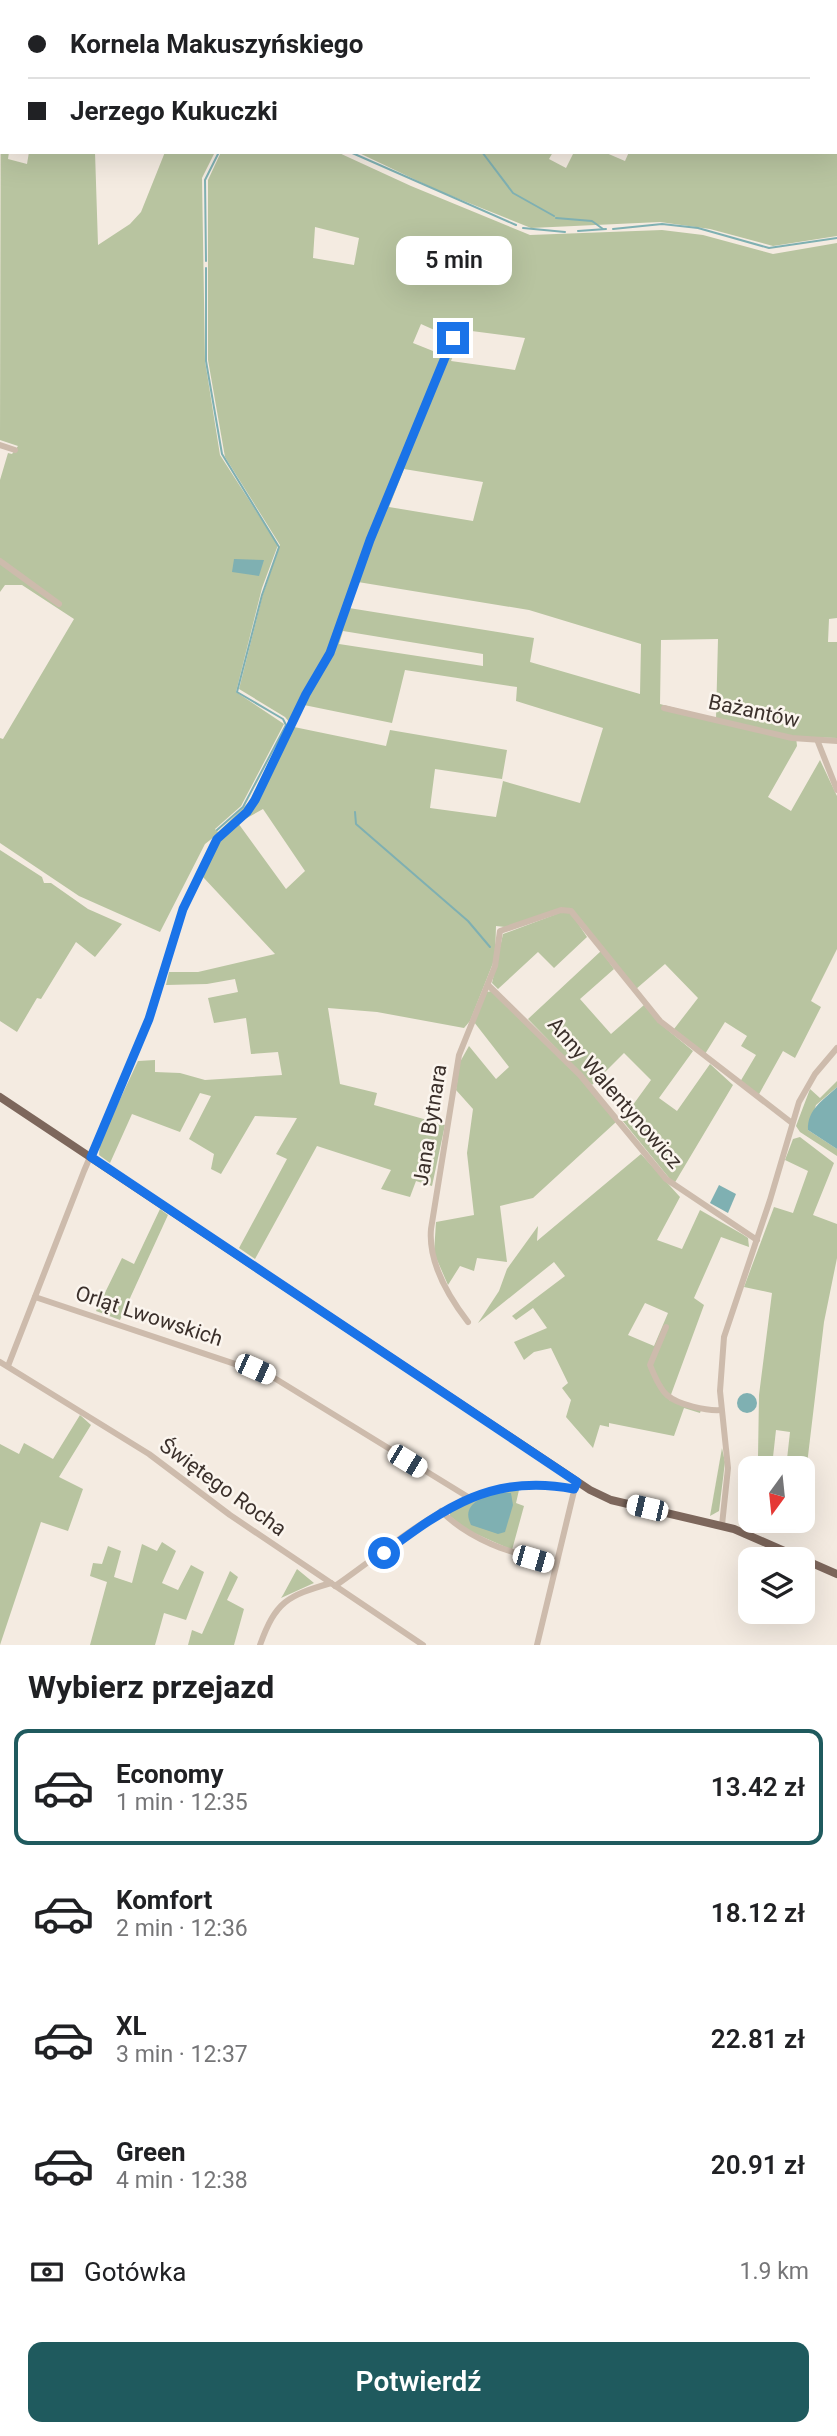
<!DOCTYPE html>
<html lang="pl">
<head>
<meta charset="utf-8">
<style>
  body { margin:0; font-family:Roboto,sans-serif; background:#f2f2f2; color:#202124; height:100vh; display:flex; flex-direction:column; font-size:26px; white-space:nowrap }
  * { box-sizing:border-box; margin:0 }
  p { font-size:23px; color:#757577 }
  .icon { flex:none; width:38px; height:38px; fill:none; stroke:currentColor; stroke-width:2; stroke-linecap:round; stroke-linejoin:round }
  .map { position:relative; height:1645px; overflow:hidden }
  .panel { display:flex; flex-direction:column; background:#fff; flex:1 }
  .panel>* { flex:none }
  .top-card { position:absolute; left:0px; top:0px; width:838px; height:154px; box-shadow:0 7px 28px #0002; display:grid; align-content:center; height:154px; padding:0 28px; background:#fff }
  .needle { width:46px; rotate:195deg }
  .tools { position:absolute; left:738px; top:1456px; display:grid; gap:14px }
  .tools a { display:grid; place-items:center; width:77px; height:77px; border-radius:14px; background:#fff; box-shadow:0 7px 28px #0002; font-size:35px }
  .end { position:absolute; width:32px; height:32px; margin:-16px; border:9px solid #1a73e8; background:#fff; box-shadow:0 0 0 4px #fff }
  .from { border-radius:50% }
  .bubble { position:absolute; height:49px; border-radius:14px; background:#fff; box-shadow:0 7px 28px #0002; font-size:23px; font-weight:600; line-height:49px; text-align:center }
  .car { position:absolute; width:21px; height:42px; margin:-21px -10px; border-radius:9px; box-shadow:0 0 5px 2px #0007; background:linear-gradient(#fff 24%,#345 0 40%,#fff 0 76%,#345 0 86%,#fff 0) }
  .top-card b { display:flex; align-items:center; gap:24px; height:66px; font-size:26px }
  .top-card b+b { border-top:2px solid #e0e0e0 }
  .top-card i { width:18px; height:18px; background:#202124 }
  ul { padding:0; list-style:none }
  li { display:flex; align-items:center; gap:21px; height:116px; margin:0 14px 10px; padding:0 14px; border:4px solid transparent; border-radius:14px }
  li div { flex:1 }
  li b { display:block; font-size:26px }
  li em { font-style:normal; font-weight:600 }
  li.active { border-color:#1f5a5e }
  li>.icon { width:63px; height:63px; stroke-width:1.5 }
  h2 { padding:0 28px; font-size:32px; line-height:84px }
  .pay { display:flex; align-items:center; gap:18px; height:77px; padding:0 28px; font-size:26px }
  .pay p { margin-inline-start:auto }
  .button { display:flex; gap:14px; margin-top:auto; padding:14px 28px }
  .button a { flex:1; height:80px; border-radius:14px; background:#1f5a5e; color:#fff; font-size:28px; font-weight:600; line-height:80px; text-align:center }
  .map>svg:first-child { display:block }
  .green { fill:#b8c4a0; fill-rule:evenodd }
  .water { fill:#7fb0b2 }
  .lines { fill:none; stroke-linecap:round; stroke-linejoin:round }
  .stream { stroke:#7fb0b2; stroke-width:2 }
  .minor { stroke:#cdbbac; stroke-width:6 }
  .major { stroke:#7d675c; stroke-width:8 }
  .route { stroke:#1a73e8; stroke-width:9 }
  .labels { text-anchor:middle; stroke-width:5; stroke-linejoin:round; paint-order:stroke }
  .street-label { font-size:21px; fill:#3b302b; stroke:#fbf5ee }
</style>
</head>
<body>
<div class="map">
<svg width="837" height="1645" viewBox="0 0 837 1645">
  <rect width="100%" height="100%" fill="#f4ebe1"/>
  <!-- green -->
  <g class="green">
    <path d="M1,5L2,152H9L8,159L27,164L29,152H95L98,245L130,224L141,212L165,152H215L202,178L205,361L220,455L278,545L262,588L236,692L284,724L241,806L215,829L218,832L249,802L289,722L285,717L239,689L263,594L280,545L225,457L208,360V180L221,152H337L411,186L530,235L662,230L703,235L773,254L837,243V618L829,619L828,642H837V738L796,737L797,746L768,797L791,811L820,760L837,796V949L811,1001L821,1007L795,1058L783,1051L758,1096L740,1082L756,1055L741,1046L747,1036L725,1022L705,1054L674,1029L698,998L665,964L636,989L572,910L505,927L496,926L495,958L470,1021L464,1028L377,1012L328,1008L340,1084L377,1093L374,1105L445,1125L432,1186L416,1181L410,1197L381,1189L391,1170L317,1146L255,1259L239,1248L287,1159L276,1154L297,1118L255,1116L221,1174L211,1169L214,1154L189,1139L211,1096L200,1093L180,1132L132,1114L110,1163L99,1155L100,1142L138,1061L155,1060V1072L180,1073L205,1080L282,1075L278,1052L251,1054L246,1018L214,1023L208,998L238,992L235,979L207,984L166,985L169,972H198L275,954L203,877L221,837L219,833L205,844L160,932L79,896L0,843V738L3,739L74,619L22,585H5L0,592V480L8,453L12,454L18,446L0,440ZM315,227L359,238L354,265L313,258ZM421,324L450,337L443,355L413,343ZM464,330L525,338L515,370L451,361ZM404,469L483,482L473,521L389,507ZM358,582L529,610L641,644L640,694L530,662L534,638L349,608ZM343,631L483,654V666L339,644ZM718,639L716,719L660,704L661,640ZM405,670L517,687L516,701L603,728L580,803L503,781L496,817L430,808L435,769L502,779L507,750L390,730L386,746L294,727L304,705L392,723ZM263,809L305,871L286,889L238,823Z"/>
    <polygon points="837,22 837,236 773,246 710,229 660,222 531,228 439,191 357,152 553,152 549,159 566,168 574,152 604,152 625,161 629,152 836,152"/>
    <polygon points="0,850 42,877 44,883 51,883 88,909 122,924 95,957 76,942 41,999 37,998 17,1032 0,1021"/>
    <polygon points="562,912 571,913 587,937 554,968 538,952 498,989 492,983 503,934"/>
    <polygon points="601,951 614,969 580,999 611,1034 644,1005 658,1022 693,1051 659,1098 677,1111 710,1064 733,1085 674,1184 622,1120 651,1080 624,1053 592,1085 528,1019"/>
    <polygon points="492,991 583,1081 616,1122 533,1198 500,1206 507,1262 477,1258 474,1271 460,1266 448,1285 434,1253 436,1222 474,1215 467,1153 473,1109 456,1090 460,1062 469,1046 496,1079 509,1067 474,1022 487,992"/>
    <polygon points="837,1081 837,1087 816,1105 808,1130 837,1149 837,1156 800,1132 796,1126 810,1089 820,1098"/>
    <polygon points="800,1137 834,1163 813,1215 837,1224 837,1258 824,1322 805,1481 803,1468 786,1468 790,1432 776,1430 773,1457 758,1456 759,1395 772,1293 744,1287 774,1207 793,1213 808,1171 785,1160 793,1139"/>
    <path d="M641,1154L680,1197L657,1240L682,1249L700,1210L742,1234L748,1238L749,1247L721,1237L694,1298L704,1305L669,1400L701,1410L700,1413L684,1408L674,1436L609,1423V1427L600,1425L593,1448L566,1417L571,1400L562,1388L568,1383L551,1348L534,1352L524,1360L514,1342L547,1328L533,1308L516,1320L512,1316L565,1276L554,1262L478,1323L499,1291L507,1269L538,1226L537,1241ZM645,1303L668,1313L654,1346L628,1335Z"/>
    <polygon points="160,1209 168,1215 120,1320 96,1311 122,1258 134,1264"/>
    <polygon points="80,1415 91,1425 59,1477 83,1489 68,1531 41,1522 0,1645 0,1444 19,1454 24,1443 53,1459"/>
    <polygon points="722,1448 725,1462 719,1511 710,1516"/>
    <path d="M519,1490L516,1503L524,1506L512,1550L467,1530L450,1516V1510C469,1496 496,1492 519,1490Z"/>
    <polygon points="162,1542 176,1551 162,1583 178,1590 191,1565 204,1572 186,1620 164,1613 155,1645 90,1645 107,1582 90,1576 93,1563 102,1564 108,1546 121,1551 114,1577 132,1583 142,1544 157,1551"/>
    <polygon points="297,1569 314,1583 281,1598 283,1595"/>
    <polygon points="230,1571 238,1577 227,1600 244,1609 234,1645 188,1645 192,1630 202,1634"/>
  </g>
  <!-- water -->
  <g class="water">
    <polygon points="234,559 264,560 259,576 232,572"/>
    <path d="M837,1087V1149L808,1130C807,1109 824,1100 837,1087Z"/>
    <polygon points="719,1185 736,1194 728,1213 710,1203"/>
    <circle cx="747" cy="1403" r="10"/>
    <path d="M497,1493H511L513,1505L505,1532L498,1534L471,1525C461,1505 480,1498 497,1493Z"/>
  </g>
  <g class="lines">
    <!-- stream -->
    <g class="stream">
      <polyline points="300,2 301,0"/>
      <polyline points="350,152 516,225"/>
      <polyline points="482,152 513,193 554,216"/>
      <polyline points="556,218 592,221 603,229"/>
      <polyline points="523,228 565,232"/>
      <polyline points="613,229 662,224 698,228 769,248 837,238"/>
      <polyline points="578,231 606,229"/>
      <polyline points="206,261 205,180 219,152"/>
      <polyline points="206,268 206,361 222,454 279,547 262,595 237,692 283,719 286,725 243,807 217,830"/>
      <polyline points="355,812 356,824 468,921 490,947"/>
    </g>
    <!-- minor -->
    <g class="minor">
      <polyline points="234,2 234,0"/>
      <polyline points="360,2 361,0"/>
      <polyline points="0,445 15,450"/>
      <polyline points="0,561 59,604"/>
      <polyline points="664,708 792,738 837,741"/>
      <polyline points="818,742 837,790"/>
      <polyline points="488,985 580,1075 666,1179 757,1240"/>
      <polyline points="35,1297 271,1376 468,1497"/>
      <path d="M468,1322C448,1296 428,1263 431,1229L459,1055L495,966L500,931L561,910L571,911L660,1021L792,1123"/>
      <path d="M666,1327L650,1365C654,1375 660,1389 667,1395C678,1405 707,1411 721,1410"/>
      <polyline points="0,1362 149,1454 230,1515 423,1645"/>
      <polyline points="8,1366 84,1171 149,1019 183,910 217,839 247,812 255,800 306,694 330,653 370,540 453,338"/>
      <path d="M441,1511C473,1543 514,1553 556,1565"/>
      <polyline points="722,1525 728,1468 720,1391 724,1337 770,1200 799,1102 815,1074 837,1048"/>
      <path d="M335,1586C413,1532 471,1469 574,1489"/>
      <path d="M260,1645C276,1601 287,1596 331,1583"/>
      <polyline points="537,1645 575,1487"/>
    </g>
    <!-- major -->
    <polyline class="major" points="0,1097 590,1490 611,1500 734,1529 837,1574"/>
  </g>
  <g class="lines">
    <!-- route -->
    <path class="route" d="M384,1553C446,1507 493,1473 574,1489L577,1482L91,1157L149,1019L183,909L217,839L247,812L255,800L306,694L330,653L370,540L453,338"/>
  </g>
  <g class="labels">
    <!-- street labels -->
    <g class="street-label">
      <text transform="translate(754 711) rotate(12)" y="7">Bażantów</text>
      <text transform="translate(615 1093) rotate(49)" y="7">Anny Walentynowicz</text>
      <text transform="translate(430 1125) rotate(-81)" y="7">Jana Bytnara</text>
      <text transform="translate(149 1316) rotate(18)" y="7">Orląt Lwowskich</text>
      <text transform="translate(223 1487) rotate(36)" y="7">Świętego Rocha</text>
    </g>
  </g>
</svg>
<div class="tools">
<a><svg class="needle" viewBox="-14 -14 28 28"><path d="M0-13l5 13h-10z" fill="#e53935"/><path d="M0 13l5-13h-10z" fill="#757577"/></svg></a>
<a><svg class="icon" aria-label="layers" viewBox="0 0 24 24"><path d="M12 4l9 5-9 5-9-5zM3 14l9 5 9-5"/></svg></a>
</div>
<i class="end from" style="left:384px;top:1553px"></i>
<i class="end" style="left:453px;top:338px"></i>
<div class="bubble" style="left:396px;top:236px;width:116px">5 min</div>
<i class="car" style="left:255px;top:1369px;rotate:114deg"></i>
<i class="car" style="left:407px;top:1461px;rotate:121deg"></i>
<i class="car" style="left:647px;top:1508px;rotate:283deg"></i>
<i class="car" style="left:533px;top:1559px;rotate:106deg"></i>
<div class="top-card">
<b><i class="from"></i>Kornela Makuszyńskiego</b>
<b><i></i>Jerzego Kukuczki</b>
</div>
</div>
<section class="panel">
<h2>Wybierz przejazd</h2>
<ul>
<li class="active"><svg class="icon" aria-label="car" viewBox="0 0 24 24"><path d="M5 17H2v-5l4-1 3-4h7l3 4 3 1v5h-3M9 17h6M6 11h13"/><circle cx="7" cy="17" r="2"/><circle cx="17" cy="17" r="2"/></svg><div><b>Economy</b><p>1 min · 12:35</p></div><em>13.42 zł</em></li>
<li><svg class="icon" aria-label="car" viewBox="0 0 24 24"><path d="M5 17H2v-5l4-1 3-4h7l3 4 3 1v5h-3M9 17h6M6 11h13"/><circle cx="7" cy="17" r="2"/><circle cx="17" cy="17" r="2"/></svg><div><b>Komfort</b><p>2 min · 12:36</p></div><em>18.12 zł</em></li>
<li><svg class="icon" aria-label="car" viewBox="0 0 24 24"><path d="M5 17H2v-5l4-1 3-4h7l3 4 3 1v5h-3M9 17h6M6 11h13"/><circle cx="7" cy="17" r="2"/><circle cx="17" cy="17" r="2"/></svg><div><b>XL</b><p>3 min · 12:37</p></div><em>22.81 zł</em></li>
<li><svg class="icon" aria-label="car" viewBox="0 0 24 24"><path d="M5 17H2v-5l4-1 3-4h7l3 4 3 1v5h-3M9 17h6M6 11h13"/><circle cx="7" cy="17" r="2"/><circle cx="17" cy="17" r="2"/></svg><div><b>Green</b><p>4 min · 12:38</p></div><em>20.91 zł</em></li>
</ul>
<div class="pay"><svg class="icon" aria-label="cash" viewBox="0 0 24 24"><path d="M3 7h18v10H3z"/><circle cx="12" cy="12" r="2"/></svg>Gotówka<p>1.9 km</p></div>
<div class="button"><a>Potwierdź</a></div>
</section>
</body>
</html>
